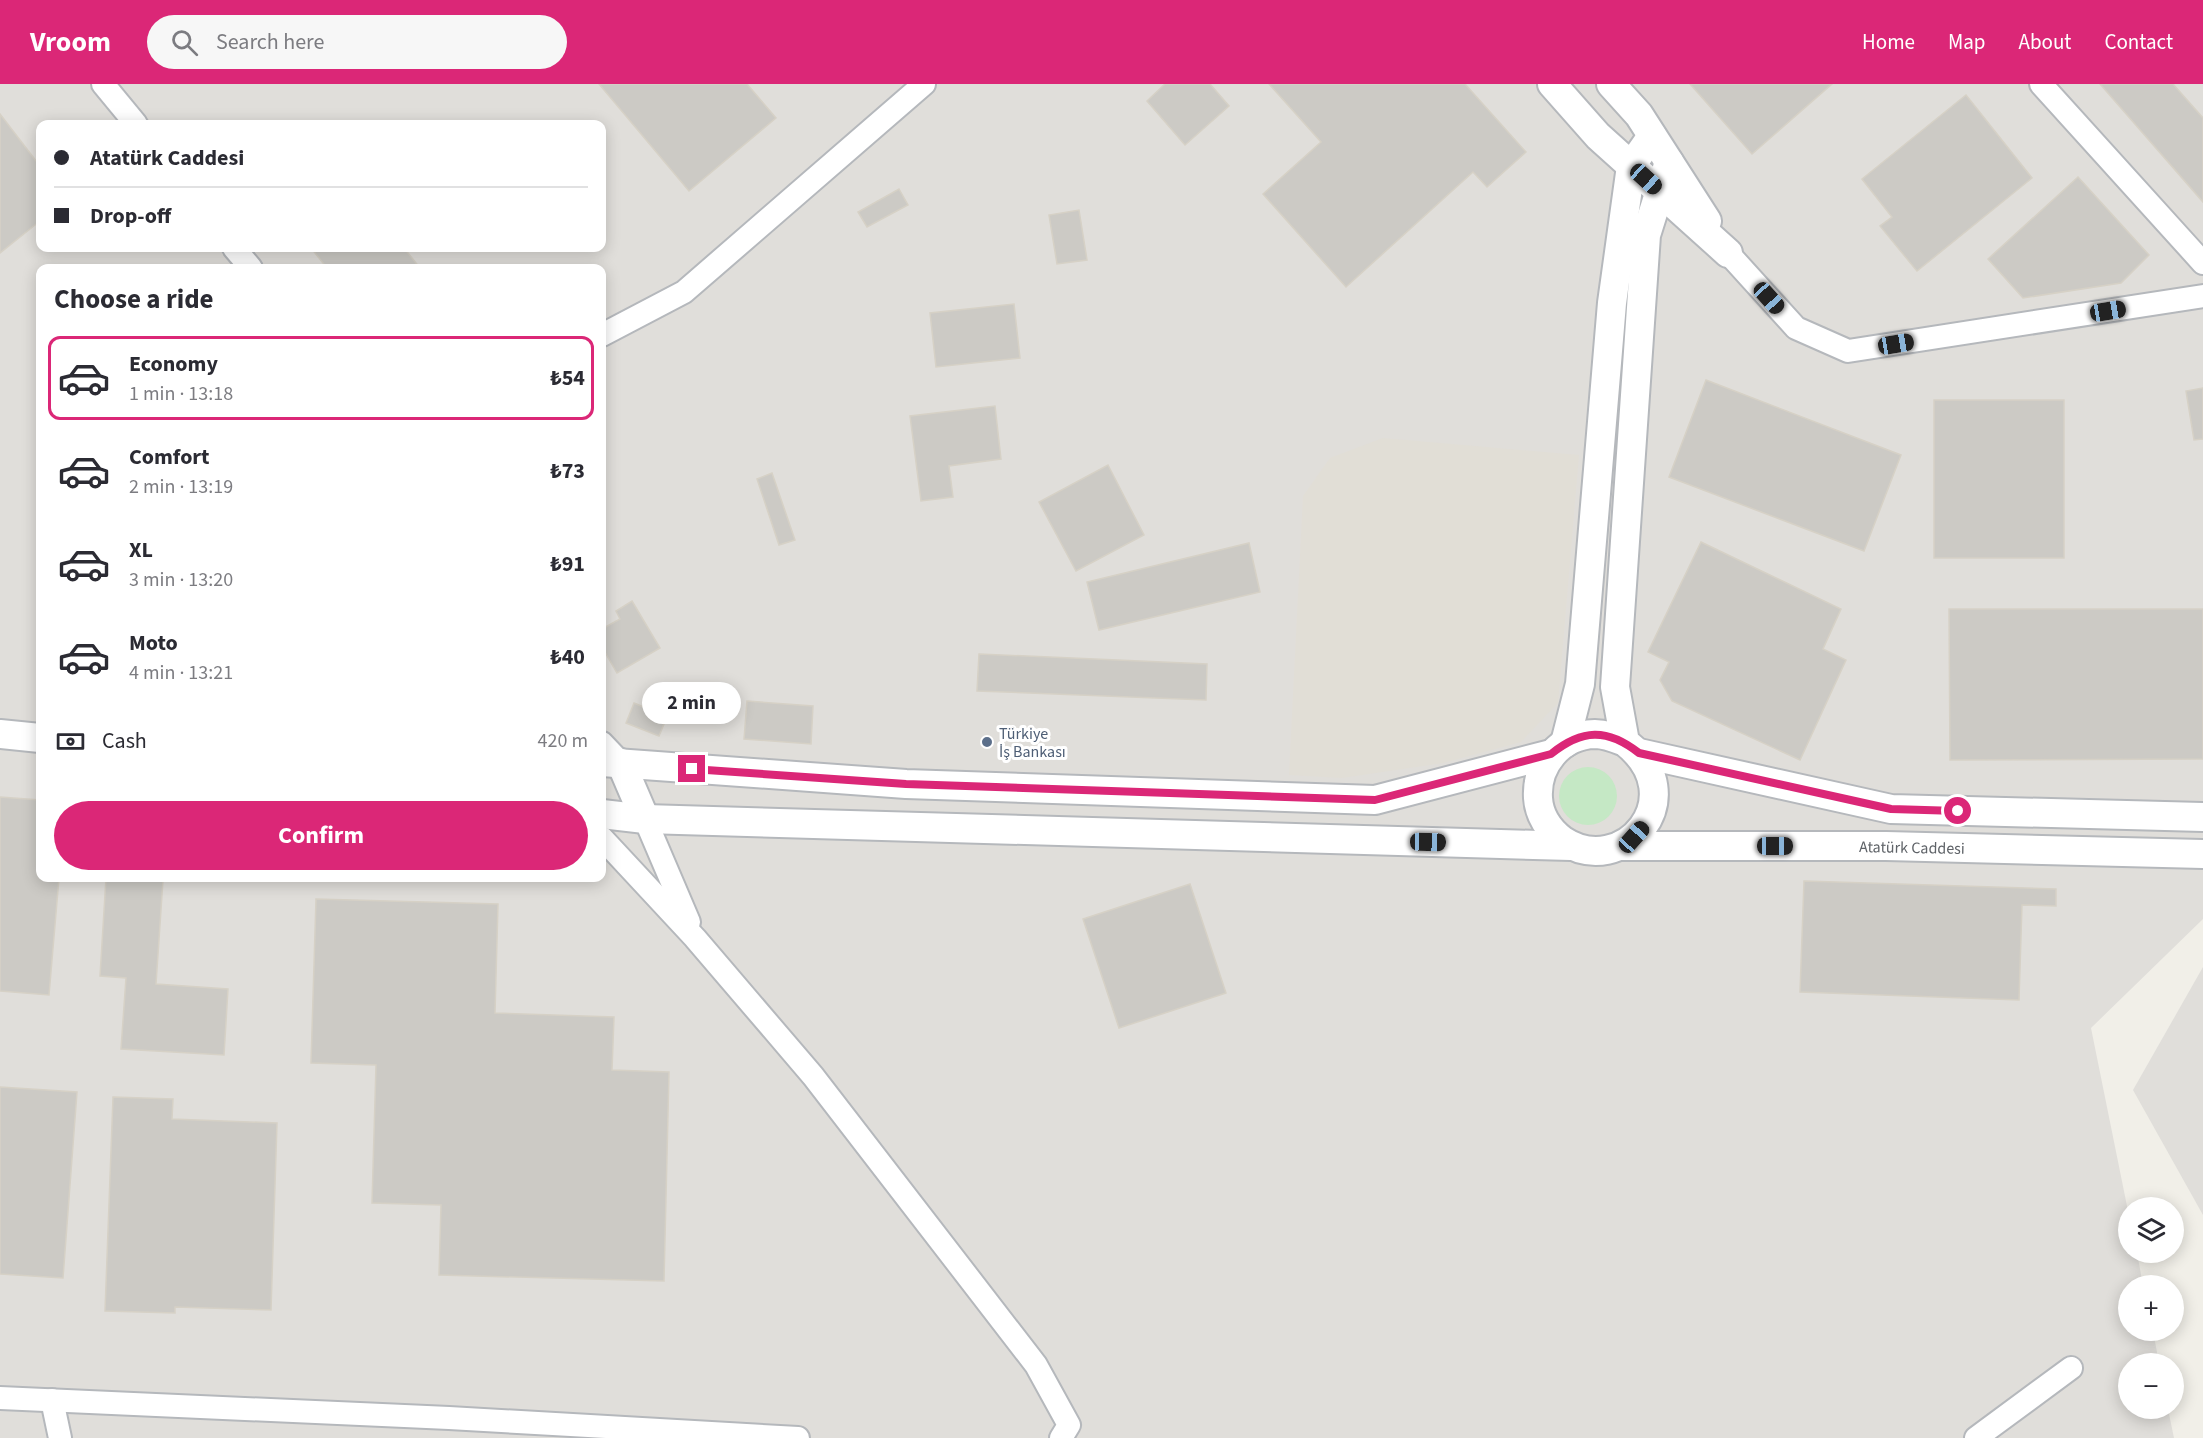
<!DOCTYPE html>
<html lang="en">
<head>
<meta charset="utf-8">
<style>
  body { margin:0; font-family:"Source Sans 3",sans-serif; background:#f7f7f7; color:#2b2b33; height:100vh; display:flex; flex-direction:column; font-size:22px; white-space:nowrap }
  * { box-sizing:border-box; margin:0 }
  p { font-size:20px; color:#7c7c81 }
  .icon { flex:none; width:33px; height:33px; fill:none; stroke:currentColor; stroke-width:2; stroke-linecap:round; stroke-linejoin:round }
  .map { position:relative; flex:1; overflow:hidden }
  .sheet { position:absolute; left:36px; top:180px; width:570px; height:618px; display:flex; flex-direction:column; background:#fff; border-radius:12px; box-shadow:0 3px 15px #0003 }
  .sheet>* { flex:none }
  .hud { position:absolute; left:36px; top:36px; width:570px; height:132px; border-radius:12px; box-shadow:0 3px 15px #0003; display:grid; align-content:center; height:132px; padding:0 18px; background:#fff }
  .buttons { position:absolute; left:2118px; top:1113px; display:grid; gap:12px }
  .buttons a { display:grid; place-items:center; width:66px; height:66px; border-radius:50%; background:#fff; box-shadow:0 3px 15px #0003; font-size:30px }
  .end { position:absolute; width:27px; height:27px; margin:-14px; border:8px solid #db2777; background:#fff; box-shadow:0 0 0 3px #fff }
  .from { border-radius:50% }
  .bubble { position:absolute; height:42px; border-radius:21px; background:#fff; box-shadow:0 3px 15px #0003; font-size:20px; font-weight:700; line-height:42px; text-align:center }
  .car { position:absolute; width:18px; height:36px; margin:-18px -9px; border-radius:8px; box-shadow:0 0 4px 2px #0007; background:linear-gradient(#222 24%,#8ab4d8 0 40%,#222 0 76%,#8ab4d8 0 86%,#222 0) }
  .hud b { display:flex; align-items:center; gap:21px; height:57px; font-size:22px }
  .hud b+b { border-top:2px solid #e1e1e2 }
  .hud i { width:15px; height:15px; background:#2b2b33 }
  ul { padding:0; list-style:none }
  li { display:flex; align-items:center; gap:18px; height:84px; margin:0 12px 9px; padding:0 6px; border:3px solid transparent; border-radius:12px }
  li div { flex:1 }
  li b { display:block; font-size:22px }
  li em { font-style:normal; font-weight:700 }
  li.current { border-color:#db2777 }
  li>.icon { width:54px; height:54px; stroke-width:1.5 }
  h2 { padding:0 18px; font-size:27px; line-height:72px }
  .pay { display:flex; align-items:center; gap:15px; height:66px; padding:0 18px; font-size:22px }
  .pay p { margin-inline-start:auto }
  .button { display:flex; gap:12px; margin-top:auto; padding:12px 18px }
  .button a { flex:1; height:69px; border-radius:36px; background:#db2777; color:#fff; font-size:24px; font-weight:700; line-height:69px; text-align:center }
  header { display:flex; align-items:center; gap:36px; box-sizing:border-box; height:84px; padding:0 30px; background:#db2777; color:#fff }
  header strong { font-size:28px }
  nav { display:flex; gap:33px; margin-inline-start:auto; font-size:21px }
  .search { width:420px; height:54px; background:#f7f7f7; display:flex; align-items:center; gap:15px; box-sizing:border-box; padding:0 21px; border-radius:33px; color:#7c7c81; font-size:22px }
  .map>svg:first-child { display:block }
  .industrial { fill:#e0deda; fill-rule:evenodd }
  .education { fill:#e1ded6 }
  .green { fill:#c5e8c5 }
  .building { fill:#cccac5; stroke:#d6d1c6; stroke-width:1.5 }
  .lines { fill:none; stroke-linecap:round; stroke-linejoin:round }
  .minor-casing { stroke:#b5b8bc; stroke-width:26 }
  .tertiary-casing { stroke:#b5b8bc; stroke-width:32 }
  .minor { stroke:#fff; stroke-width:22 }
  .tertiary { stroke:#fff; stroke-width:28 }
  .route { stroke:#db2777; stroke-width:8 }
  .service-dot { fill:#5c6f8a; stroke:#fff; stroke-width:2 }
  .labels { text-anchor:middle; stroke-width:6; stroke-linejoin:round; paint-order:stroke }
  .service-label { font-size:16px; fill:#4e5e75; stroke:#fff; text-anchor:start }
  .street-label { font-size:16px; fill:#5f6368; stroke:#fff }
</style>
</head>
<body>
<header>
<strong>Vroom</strong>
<div class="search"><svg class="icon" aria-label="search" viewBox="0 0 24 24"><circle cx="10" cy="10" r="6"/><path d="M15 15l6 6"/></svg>Search here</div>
<nav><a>Home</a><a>Map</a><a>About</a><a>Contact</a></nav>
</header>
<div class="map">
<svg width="2203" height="1354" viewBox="0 0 2203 1354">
  <rect width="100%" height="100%" fill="#f1efe8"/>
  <!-- industrial -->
  <g class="industrial">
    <path d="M0,0H2203V835L2091,944L2128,1127V1168L2137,1169L2143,1201L2128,1202V1246L2153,1247L2159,1279L2128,1280V1324L2168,1325L2174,1354H0ZM40,40H602V164H40ZM40,184H602V794H40Z"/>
    <polygon points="2203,883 2203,1131 2133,1006"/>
  </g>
  <!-- education -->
  <polygon class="education" points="1383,354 1579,371 1558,619 1521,658 1443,679 1342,694 1289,691 1303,412 1330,374"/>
  <!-- green -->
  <circle class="green" cx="1588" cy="712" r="29"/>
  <!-- building -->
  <g class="building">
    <polygon points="599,0 747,0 776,34 689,107"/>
    <polygon points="1165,0 1210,0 1229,22 1185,61 1147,17"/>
    <polygon points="1269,0 1465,0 1526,68 1487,103 1473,88 1346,203 1263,110 1321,58"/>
    <polygon points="1690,0 1832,0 1752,70"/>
    <polygon points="2100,0 2173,0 2203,34 2203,118"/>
    <polygon points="1966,11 2032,94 1917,187 1880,142 1892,133 1862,95"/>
    <polygon points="0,30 40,82 40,137 0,169"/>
    <polygon points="2078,93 2149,171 2121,199 2023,214 1988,175"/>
    <polygon points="899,105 908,121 867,143 858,128"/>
    <polygon points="1079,126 1087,176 1057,180 1049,131"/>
    <polygon points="311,164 404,164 420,184 327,184"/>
    <polygon points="1014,220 1020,274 936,283 930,229"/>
    <polygon points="1706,296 1901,371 1864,467 1669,393"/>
    <polygon points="2203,304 2203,355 2194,356 2186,307"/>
    <rect x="1934" y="316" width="130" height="158"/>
    <polygon points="995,322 1001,375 949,382 953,413 921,417 910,332"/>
    <polygon points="1108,381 1144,451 1076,487 1039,418"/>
    <polygon points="772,389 795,456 779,461 757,395"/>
    <polygon points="1701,458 1841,525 1823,565 1846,576 1800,676 1672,617 1660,596 1669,578 1648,568"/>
    <polygon points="1249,459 1260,508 1099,546 1087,498"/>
    <polygon points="632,517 660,564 617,589 602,563 602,545 620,535 616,527"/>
    <polygon points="1949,525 2203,525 2203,675 1950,676"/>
    <polygon points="979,570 1207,580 1206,616 977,607"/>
    <polygon points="747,617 813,622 811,660 744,655"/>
    <polygon points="634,619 667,633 659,652 626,639"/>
    <polygon points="0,713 40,716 40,794 59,794 49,911 0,907"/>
    <polygon points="106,794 163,796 156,900 228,905 224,971 121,965 126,894 100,892"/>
    <polygon points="1804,797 2056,805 2056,822 2022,821 2019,916 1800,908"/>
    <polygon points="1190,800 1226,909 1119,944 1083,835"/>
    <polygon points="316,815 498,820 495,929 614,933 612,986 669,988 664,1197 439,1191 441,1121 372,1119 376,981 311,979"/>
    <polygon points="0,1003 77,1008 63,1194 0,1190"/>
    <polygon points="113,1013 173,1015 172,1035 277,1039 271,1226 175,1223 175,1229 105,1227"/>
  </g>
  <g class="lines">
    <defs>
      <g id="minor">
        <polyline points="103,0 136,40"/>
        <polyline points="2041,0 2203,179"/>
        <polyline points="234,164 251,184"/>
        <polyline points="1728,169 1796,244 1848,267 2203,212"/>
        <polyline points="602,251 684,208 924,0"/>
        <polyline points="602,659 621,679"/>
        <polyline points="645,735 689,838"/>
        <polyline points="602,754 695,854 813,992 1036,1281 1069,1341 1061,1354"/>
        <polyline points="0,1314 449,1334 798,1354"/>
        <polyline points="52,1316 60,1354"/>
        <polyline points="1976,1354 2071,1284"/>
      </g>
      <g id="tertiary">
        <polyline points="1552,0 1598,52 1728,169"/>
        <polyline points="1611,0 1639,31 1707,137"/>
        <polyline points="0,650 40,654"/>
        <path d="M1625,658C1615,654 1606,650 1595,650C1560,651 1536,681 1538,714C1539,731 1549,746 1562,756C1623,797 1695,713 1625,658L1615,603L1646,151L1669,78"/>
        <polyline points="1565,659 1580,600 1612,219 1631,82 1652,52"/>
        <polyline points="1639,669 1891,725 2203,733"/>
        <polyline points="602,678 906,700 1375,716 1551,670"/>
        <polyline points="621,679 645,735"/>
        <polyline points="602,730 645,735 1571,762"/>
        <polyline points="1620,762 1886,762 2203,770"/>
      </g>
    </defs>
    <!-- minor casing -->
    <use href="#minor" class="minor-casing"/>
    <!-- tertiary casing -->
    <use href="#tertiary" class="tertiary-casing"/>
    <!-- minor -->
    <use href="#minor" class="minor"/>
    <!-- tertiary -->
    <use href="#tertiary" class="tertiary"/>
  </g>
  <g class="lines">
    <!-- route -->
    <path class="route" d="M692,685L906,700L1375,716L1551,670C1582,645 1607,644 1639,669L1891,725L1958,727"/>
  </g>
  <!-- markers -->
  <circle class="service-dot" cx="987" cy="658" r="6"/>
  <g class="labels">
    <!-- service labels -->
    <g class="service-label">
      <text x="999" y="655">Türkiye<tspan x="999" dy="18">İş Bankası</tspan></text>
    </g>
    <!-- street labels -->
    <g class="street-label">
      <text transform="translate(1912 763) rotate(1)" y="6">Atatürk Caddesi</text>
    </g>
  </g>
</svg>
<div class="buttons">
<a><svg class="icon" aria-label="layers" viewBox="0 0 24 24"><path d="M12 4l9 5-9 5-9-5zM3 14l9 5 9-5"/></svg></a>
<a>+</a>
<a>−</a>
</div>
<i class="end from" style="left:1958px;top:727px"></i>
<i class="end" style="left:692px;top:685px"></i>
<div class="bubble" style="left:642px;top:598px;width:99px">2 min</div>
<i class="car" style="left:1646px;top:95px;rotate:132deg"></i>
<i class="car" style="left:1769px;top:214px;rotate:138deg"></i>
<i class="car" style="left:2108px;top:227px;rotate:81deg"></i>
<i class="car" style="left:1896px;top:260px;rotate:81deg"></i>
<i class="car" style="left:1634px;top:753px;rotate:42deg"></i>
<i class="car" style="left:1428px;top:758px;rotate:91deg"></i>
<i class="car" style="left:1775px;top:762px;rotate:90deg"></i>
<div class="hud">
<b><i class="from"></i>Atatürk Caddesi</b>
<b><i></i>Drop-off</b>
</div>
<section class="sheet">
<h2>Choose a ride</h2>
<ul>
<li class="current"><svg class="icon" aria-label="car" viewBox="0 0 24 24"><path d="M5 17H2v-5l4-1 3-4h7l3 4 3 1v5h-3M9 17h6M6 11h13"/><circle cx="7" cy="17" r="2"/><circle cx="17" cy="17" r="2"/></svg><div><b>Economy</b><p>1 min · 13:18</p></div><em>₺54</em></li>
<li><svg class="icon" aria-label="car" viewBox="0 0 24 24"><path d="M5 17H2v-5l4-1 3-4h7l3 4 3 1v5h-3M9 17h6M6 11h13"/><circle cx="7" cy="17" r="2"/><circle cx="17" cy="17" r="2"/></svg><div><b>Comfort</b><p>2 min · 13:19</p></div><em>₺73</em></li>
<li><svg class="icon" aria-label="car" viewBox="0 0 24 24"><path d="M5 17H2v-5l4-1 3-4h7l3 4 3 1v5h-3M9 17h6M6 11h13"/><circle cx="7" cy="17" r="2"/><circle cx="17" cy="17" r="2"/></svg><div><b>XL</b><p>3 min · 13:20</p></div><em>₺91</em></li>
<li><svg class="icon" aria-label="car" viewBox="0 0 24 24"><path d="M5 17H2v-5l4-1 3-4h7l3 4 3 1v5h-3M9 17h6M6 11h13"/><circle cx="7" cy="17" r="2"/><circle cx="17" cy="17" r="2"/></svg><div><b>Moto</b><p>4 min · 13:21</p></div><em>₺40</em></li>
</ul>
<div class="pay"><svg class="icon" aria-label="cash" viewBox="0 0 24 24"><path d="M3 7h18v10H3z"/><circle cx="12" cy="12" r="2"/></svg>Cash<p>420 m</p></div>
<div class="button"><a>Confirm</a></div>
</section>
</div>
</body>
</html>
